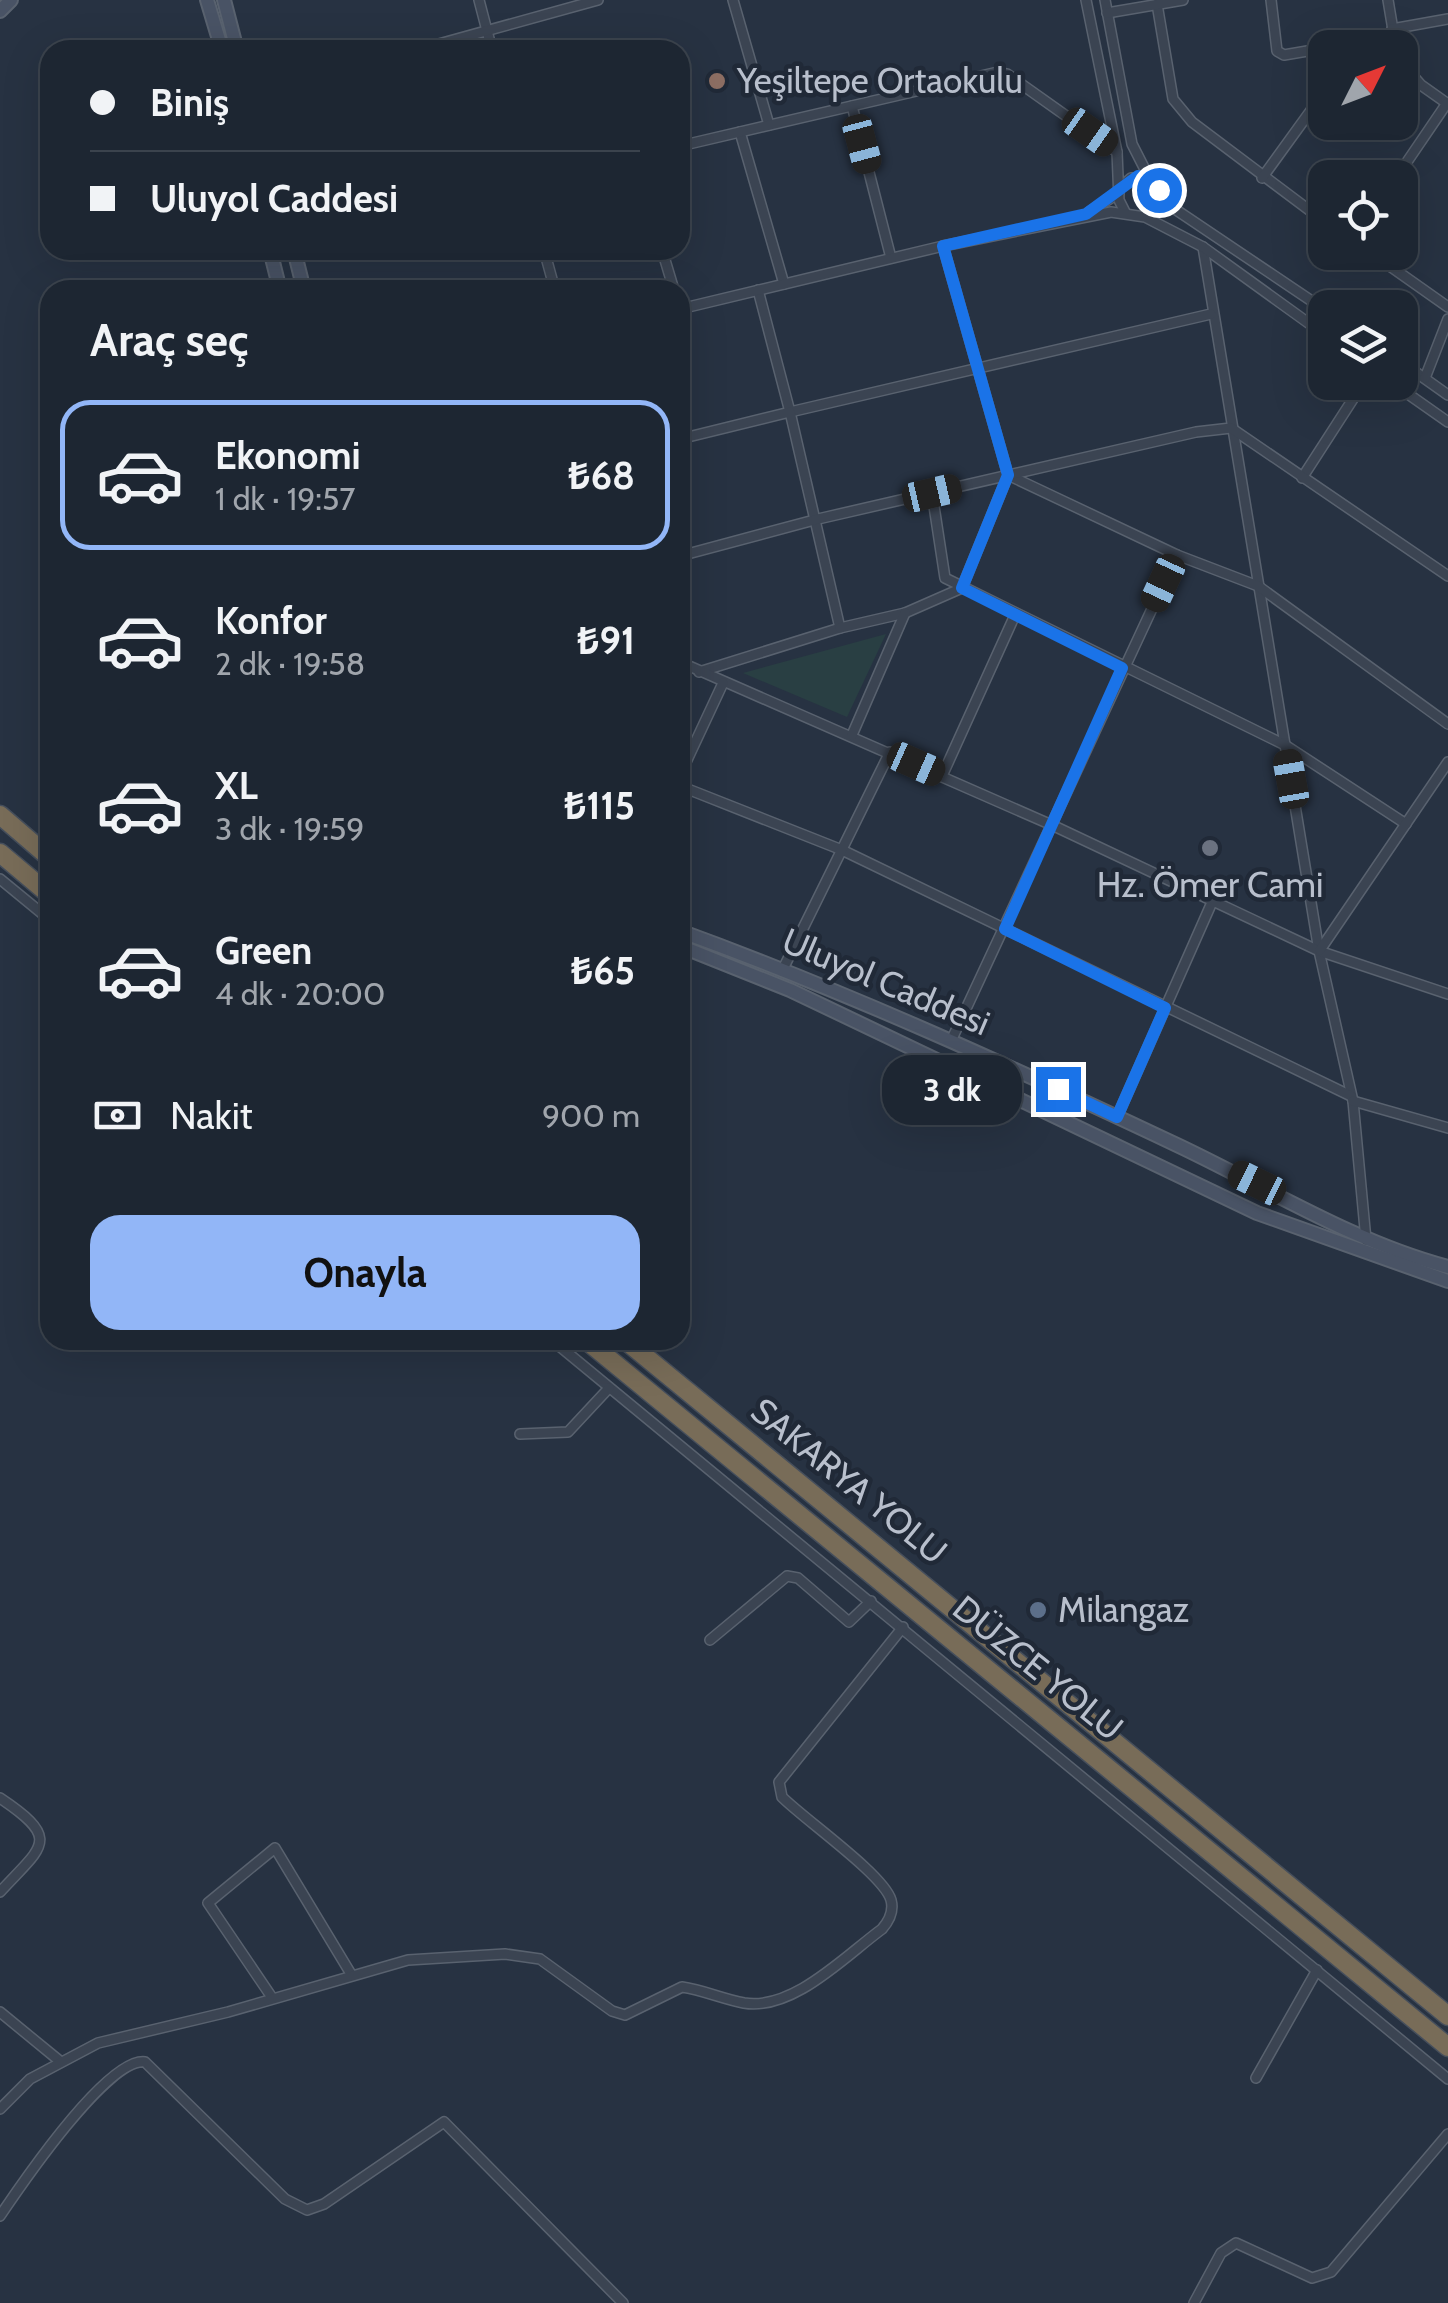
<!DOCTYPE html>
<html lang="tr">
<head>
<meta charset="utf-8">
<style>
  body { margin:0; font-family:Cabin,sans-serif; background:#2a323e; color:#f1f3f6; height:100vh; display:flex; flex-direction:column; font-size:38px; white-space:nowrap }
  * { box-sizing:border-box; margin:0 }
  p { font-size:32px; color:#a0a5ac }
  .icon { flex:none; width:55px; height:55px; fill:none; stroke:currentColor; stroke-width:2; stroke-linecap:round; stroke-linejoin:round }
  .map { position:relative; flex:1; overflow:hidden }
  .side { position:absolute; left:40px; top:280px; width:650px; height:1070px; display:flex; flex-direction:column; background:#1d2632; border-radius:30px; box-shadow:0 10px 40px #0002,0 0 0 2px #3b434d }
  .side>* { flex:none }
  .guide { position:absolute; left:40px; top:40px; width:650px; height:220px; border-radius:30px; box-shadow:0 10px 40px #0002,0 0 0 2px #3b434d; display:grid; align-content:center; height:220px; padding:0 50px; background:#1d2632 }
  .needle { width:65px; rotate:48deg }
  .buttons { position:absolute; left:1308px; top:30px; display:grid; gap:20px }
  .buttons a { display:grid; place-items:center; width:110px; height:110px; border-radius:20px; background:#1d2632; box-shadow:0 10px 40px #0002,0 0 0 2px #3b434d; font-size:50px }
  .end { position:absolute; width:45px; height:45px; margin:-22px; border:12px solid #1a73e8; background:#fff; box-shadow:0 0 0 5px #fff }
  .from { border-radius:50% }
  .bubble { position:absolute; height:70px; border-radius:30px; background:#1d2632; box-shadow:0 10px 40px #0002,0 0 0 2px #3b434d; font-size:32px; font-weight:700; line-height:70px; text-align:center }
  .car { position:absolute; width:30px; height:60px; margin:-30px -15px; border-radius:12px; box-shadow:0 0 8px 2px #0007; background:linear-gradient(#222 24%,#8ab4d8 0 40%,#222 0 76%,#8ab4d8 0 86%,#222 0) }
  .guide b { display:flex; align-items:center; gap:35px; height:95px; font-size:38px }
  .guide b+b { border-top:2px solid #3b434d }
  .guide i { width:25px; height:25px; background:#f1f3f6 }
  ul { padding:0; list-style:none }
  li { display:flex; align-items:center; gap:30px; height:150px; margin:0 20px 15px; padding:0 30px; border:5px solid transparent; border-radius:30px }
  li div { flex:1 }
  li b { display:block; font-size:38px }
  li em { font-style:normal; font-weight:700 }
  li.current { border-color:#92b6f7 }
  li>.icon { width:90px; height:90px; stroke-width:1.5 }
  h2 { padding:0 50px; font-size:45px; line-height:120px }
  .pay { display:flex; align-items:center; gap:25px; height:110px; padding:0 50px; font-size:38px }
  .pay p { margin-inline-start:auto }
  .action { display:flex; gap:20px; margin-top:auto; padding:20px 50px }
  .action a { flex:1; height:115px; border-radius:30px; background:#92b6f7; color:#111; font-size:40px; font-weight:700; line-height:115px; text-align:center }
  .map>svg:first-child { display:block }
  .green { fill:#293f43 }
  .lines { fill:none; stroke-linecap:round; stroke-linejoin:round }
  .street-casing { stroke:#59626f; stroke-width:12 }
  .secondary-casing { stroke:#59626f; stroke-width:16 }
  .highway-casing { stroke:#464f5c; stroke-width:21 }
  .street { stroke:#3b4452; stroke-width:9 }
  .secondary { stroke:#495365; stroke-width:12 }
  .highway { stroke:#786c58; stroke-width:18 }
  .route { stroke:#1a73e8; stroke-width:12 }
  .education-dot { fill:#8d6e63; stroke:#202937; stroke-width:4 }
  .worship-dot { fill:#6b7280; stroke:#202937; stroke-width:4 }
  .service-dot { fill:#5c6f8a; stroke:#202937; stroke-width:4 }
  .labels { text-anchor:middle; stroke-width:9; stroke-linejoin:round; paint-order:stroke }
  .poi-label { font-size:35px; fill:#b8bfcc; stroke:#202937; text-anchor:start }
  .street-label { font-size:35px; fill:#b8bfcc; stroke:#202937 }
</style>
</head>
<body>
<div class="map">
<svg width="1448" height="2303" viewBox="0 0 1448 2303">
  <rect width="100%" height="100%" fill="#273242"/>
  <!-- green -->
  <polygon class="green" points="886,634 847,717 743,673"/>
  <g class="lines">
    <defs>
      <g id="street">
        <polyline points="479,0 492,50"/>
        <polyline points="733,0 769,125"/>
        <polyline points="1086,0 1117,152 1119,200 1125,212"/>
        <polyline points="1105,0 1132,144 1160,199 1325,310"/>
        <polyline points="1271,0 1277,51 1284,55 1325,48"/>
        <polyline points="1388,0 1396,48"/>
        <polyline points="1157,4 1173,99 1192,122 1325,222"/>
        <polyline points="1107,13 1183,0"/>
        <polyline points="1392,29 1448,19"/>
        <polyline points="1327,48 1394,40"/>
        <polyline points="417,50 598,0"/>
        <polyline points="1400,61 1421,85 1448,104"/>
        <polyline points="852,106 891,258"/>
        <polyline points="740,132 784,284"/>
        <polyline points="680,146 998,72 1007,74 1117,152"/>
        <polyline points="1262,178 1325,91"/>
        <polyline points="1396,178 1447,103"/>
        <polyline points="1122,186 1131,178 1147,178"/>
        <polyline points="1089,212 1119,193"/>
        <polyline points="1203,247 1319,951 1353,1101 1366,1240"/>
        <polyline points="544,250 555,290"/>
        <polyline points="662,250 674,290"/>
        <polyline points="1370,252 1448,307"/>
        <polyline points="758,290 790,412 1211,314"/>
        <polyline points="680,309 943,246 1111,212 1145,217 1203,247 1325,335"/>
        <polyline points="1400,361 1448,395"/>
        <polyline points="1425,378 1448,319"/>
        <polyline points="1391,382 1448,422"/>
        <polyline points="680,439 790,412 840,628 699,672"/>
        <polyline points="1008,475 1177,555 1258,586 1448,724"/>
        <polyline points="1302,478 1364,382"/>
        <polyline points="932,493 945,578 1285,745 1406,824"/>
        <polyline points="680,556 818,519 1196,432 1231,428 1448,576"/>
        <polyline points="840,628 905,613 962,588 1008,475 943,246"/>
        <polyline points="680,662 1054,826 1319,951 1448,994"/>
        <polyline points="852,735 905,613"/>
        <polyline points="680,775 723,683"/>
        <polyline points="942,776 1015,615"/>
        <polyline points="680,786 842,850 1351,1096"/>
        <polyline points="0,879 50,920"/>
        <polyline points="1320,950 1448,762"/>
        <polyline points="782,971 890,752"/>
        <polyline points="951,1041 1177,555"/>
        <polyline points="1353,1101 1448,1128"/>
        <polyline points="1117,1117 1213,900"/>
        <polyline points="552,1340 1448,2079"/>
        <polyline points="520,1434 568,1432 609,1388"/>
        <polyline points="710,1640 787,1576 798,1578 849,1622 871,1601"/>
        <path d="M0,1798C63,1840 42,1846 0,1892"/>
        <polyline points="271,1996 208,1903 275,1848 351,1974"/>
        <polyline points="0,2012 61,2062"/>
        <polyline points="1256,2078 1317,1970"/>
        <path d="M0,2109L30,2079L98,2043L228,2012L408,1960L505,1954L540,1959L612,2011L625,2015L682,1987C703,1990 723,1999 744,2003C793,2011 845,1956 882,1929C889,1921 894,1911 891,1900C884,1875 805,1820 782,1797L779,1782L903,1627"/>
        <path d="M0,2216C21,2185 108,2057 145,2062L285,2199L307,2210L324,2204L444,2122L623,2303"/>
        <polyline points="1194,2303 1221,2253 1236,2243 1312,2278 1331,2272 1448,2134"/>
      </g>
      <g id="secondary">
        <polyline points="207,0 222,50"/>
        <polyline points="224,0 237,50"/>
        <polyline points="0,11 11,0"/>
        <polyline points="270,250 280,290"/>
        <polyline points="294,250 304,290"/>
        <path d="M680,931C850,993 1014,1068 1177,1145C1266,1187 1353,1242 1448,1267"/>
        <polyline points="680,946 790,990 1257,1213 1448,1281"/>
      </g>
      <g id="highway">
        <polyline points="0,815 50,858"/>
        <polyline points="0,853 50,895"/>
        <polyline points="586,1340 1448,2047"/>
        <polyline points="625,1340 1448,2016"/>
      </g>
    </defs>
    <!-- street casing -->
    <use href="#street" class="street-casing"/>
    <!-- secondary casing -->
    <use href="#secondary" class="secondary-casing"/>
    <!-- highway casing -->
    <use href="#highway" class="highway-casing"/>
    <!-- street -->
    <use href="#street" class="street"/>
    <!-- secondary -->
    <use href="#secondary" class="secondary"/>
    <!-- highway -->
    <use href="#highway" class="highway"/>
  </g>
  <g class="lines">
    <!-- route -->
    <polyline class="route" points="1058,1089 1117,1117 1165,1008 1005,929 1122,668 962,588 1008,475 943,246 1086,214 1138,176 1150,180 1159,190"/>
  </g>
  <!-- markers -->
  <circle class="education-dot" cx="717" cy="81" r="10"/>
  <circle class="worship-dot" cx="1210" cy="848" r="10"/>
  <circle class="service-dot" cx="1038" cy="1610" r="10"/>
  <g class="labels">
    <!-- poi labels -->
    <g class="poi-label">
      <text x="737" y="93">Yeşiltepe Ortaokulu</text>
      <text x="1210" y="897" text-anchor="middle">Hz. Ömer Cami</text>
      <text x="1058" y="1622">Milangaz</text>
    </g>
    <!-- street labels -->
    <g class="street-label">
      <text transform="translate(886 982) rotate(23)" y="12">Uluyol Caddesi</text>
      <text transform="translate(849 1481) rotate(39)" y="12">SAKARYA YOLU</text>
      <text transform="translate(1038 1668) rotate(39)" y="12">DÜZCE YOLU</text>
    </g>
  </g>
</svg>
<div class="buttons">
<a><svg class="needle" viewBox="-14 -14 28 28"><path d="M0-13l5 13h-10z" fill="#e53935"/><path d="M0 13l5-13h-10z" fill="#a0a5ac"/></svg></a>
<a><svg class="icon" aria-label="locate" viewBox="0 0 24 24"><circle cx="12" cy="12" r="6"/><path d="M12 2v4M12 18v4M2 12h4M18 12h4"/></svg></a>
<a><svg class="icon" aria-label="layers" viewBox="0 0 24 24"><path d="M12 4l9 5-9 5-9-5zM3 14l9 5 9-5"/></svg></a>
</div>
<i class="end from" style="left:1159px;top:190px"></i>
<i class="end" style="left:1058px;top:1089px"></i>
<div class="bubble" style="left:882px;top:1055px;width:140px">3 dk</div>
<i class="car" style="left:1090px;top:132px;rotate:125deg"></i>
<i class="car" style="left:862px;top:144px;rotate:165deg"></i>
<i class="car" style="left:932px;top:493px;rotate:77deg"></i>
<i class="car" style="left:1163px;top:583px;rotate:205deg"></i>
<i class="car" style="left:916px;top:764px;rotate:114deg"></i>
<i class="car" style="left:1291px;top:779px;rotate:350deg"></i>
<i class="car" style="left:1257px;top:1183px;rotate:296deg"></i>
<div class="guide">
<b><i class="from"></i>Biniş</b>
<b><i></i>Uluyol Caddesi</b>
</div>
<section class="side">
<h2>Araç seç</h2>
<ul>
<li class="current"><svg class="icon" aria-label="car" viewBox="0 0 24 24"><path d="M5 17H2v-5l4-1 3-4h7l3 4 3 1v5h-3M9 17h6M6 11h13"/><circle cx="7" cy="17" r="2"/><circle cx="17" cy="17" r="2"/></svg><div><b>Ekonomi</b><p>1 dk · 19:57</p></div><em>₺68</em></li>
<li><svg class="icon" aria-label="car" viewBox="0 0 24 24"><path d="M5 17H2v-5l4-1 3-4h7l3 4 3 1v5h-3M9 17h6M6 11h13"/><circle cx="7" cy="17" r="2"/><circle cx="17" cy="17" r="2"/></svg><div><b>Konfor</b><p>2 dk · 19:58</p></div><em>₺91</em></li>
<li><svg class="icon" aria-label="car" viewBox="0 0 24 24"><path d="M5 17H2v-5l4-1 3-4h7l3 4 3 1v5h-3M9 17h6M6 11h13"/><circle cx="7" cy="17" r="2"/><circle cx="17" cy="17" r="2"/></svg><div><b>XL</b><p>3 dk · 19:59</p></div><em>₺115</em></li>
<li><svg class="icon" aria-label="car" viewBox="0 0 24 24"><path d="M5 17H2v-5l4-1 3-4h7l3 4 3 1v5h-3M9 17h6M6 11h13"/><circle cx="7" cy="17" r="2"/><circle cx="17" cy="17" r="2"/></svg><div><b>Green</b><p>4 dk · 20:00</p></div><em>₺65</em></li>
</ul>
<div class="pay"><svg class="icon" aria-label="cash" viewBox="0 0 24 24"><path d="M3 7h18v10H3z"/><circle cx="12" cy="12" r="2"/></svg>Nakit<p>900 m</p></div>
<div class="action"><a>Onayla</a></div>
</section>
</div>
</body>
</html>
